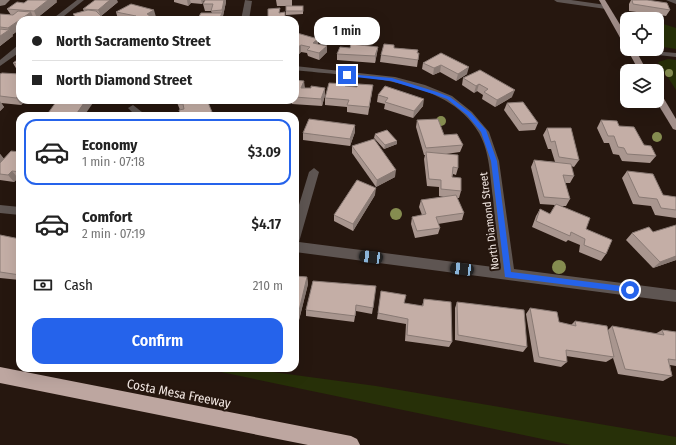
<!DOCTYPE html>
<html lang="en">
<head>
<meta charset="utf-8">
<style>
  body { margin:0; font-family:"Fira Sans Condensed",sans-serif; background:#f6f6f6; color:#222; height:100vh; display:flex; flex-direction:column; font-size:15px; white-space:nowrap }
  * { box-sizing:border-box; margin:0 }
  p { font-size:13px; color:#767676 }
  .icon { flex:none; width:22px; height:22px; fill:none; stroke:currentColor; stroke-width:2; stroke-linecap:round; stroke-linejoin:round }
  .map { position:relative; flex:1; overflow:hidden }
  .panel { position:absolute; left:16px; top:112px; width:283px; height:260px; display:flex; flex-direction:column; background:#fff; border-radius:12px; box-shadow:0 4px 16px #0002 }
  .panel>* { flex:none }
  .guide { position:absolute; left:16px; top:16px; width:283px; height:88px; border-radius:12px; box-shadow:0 4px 16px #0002; display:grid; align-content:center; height:88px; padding:0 16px; background:#fff }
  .controls { position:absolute; left:620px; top:12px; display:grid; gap:8px }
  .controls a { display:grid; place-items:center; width:44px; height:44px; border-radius:8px; background:#fff; box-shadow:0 4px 16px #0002; font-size:20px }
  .end { position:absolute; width:18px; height:18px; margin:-9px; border:5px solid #2563eb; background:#fff; box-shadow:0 0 0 2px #fff }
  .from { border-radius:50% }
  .bubble { position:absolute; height:28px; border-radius:12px; background:#fff; box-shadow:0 4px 16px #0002; font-size:13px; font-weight:600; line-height:28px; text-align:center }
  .car { position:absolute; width:12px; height:24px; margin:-12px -6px; border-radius:5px; box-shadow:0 0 3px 1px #0007; background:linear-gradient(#222 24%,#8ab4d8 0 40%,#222 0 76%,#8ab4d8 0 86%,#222 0) }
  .guide b { display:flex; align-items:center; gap:14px; height:38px; font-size:15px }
  .guide b+b { border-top:1px solid #e0e0e0 }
  .guide i { width:10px; height:10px; background:#222 }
  ul { padding:7px 0 0; list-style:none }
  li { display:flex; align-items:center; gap:12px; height:66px; margin:0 8px 6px; padding:0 8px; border:2px solid transparent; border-radius:12px }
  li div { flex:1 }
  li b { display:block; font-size:15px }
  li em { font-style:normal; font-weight:600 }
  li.active { border-color:#2563eb }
  li>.icon { width:36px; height:36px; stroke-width:1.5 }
  .pay { display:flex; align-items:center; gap:10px; height:44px; padding:0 16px; font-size:15px }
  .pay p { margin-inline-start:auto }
  .cta { display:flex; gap:8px; margin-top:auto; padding:8px 16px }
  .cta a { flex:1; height:46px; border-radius:12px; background:#2563eb; color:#fff; font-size:16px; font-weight:600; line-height:46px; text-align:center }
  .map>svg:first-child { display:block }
  .green { fill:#273008 }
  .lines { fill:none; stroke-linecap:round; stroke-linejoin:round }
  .minor { fill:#5e5552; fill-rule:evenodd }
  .major { fill:#a28f8a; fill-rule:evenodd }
  .highway { fill:#bda6a0; fill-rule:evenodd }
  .tree { fill:#858c50 }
  .wall { fill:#a9968f }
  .shaded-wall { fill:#897a74 }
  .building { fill:#c4aea6; stroke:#897a74 }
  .route { fill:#2563eb }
  .labels { text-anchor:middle; stroke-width:4; stroke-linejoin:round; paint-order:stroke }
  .street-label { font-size:11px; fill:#f3e8e3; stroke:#26170f }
  .near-street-label { font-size:13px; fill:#f3e8e3; stroke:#26170f }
</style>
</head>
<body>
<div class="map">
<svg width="676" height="445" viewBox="0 0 676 445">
  <rect width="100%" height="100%" fill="#26170f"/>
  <!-- green -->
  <g class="green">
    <polygon points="657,22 676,28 676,49 657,46"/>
    <polygon points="668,59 676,60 676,90 658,62"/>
    <polygon points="225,368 243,368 376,386 676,437 676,445 571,445 221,372"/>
  </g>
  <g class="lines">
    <!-- minor -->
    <g class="minor">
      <polygon points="77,0 84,0 59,20 51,20"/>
      <polygon points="245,0 252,1 249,20 241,20"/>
      <polygon points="554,0 571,0 606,5 609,7 606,9 557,2"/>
      <polygon points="666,0 676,0 676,4"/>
      <polygon points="17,46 20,46 20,52 0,66 0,60"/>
      <polygon points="628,49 676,53 676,57 631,52 628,52"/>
      <path d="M295,66L395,77L425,85L452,96L472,112L489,132L499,161L514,269L676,290V302L295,252V218L309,172L314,168L319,172L299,242L501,268C498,245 495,221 493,198C490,177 490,152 479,133C447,76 352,77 295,70Z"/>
      <polygon points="133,105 147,116 136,116 128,108"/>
      <polygon points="0,205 20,207 20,215 0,213"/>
    </g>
    <!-- major -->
    <g class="major">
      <polygon points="599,0 605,0 627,36 627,45 623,43"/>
      <polygon points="627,49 635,49 647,71 639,71"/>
      <polygon points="657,91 660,92 676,119 676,130 673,129 656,101"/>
    </g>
    <!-- highway -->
    <polygon class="highway" points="0,367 351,436 357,439 360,445 308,445 0,383"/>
  </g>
  <!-- trees -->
  <g class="tree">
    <circle cx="669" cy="73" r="4"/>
    <circle cx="441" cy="121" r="5"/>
    <circle cx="657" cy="137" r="5"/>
    <circle cx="396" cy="214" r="6"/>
    <circle cx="559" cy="267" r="7"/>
  </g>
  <!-- wall -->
  <g class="wall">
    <polygon points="28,0 57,0 56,1 57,2 37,18 34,17 34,19 33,20 20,20 20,29 12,35 13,36 0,46 0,14 11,15 7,9 24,3"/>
    <polygon points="174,0 204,0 202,4 191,3 188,6 174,2"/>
    <polygon points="276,0 292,0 292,6 303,6 303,14 286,15 286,11 290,6 277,6"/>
    <polygon points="631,0 647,0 670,10 666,16 629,11 629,4"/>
    <polygon points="118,2 101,16 102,20 76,20 73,14 84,11 83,9"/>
    <polygon points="226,2 223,16 223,20 197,20 212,13 211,11 205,11 203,4"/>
    <polygon points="116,12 156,17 152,19 152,20 126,20 118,19"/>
    <polygon points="295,35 318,44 327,52 319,60 308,56 307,53 301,52 299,54 295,53"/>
    <polygon points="378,47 377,53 375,63 337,60 337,54 350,48"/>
    <polygon points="394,48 418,50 417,53 418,60 417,67 380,62 381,55"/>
    <polygon points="441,53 467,74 456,81 440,72 433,75 422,69 423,63"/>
    <polygon points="20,58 20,71 17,70 13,63"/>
    <polygon points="0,74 20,100 26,100 21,105 1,103 4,107 0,111"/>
    <polygon points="463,78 512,97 495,107 482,99 483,95 477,91 474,93 462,85"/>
    <polygon points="295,80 305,88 325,95 322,106 292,104 292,102 284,101 284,100 295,100"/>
    <polygon points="346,86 372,92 368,115 347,112 347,107 325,105 325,98"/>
    <polygon points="378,95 423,106 413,118 384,109 385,104 377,102"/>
    <polygon points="176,100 207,100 213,116 180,110"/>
    <polygon points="507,103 538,123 535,130 519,131 504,110"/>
    <polygon points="417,120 463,145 460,152 446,154 458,168 456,175 453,174 452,177 461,191 459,198 457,198 464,213 462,220 438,224 440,228 438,234 415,238 411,224 412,217 422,215 419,207 421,200 444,197 439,196 439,187 427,186 424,159 425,155 424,155 416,127"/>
    <polygon points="601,120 619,126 644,145 656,156 650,163 622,161 619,155 613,154 609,143 604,143 597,128"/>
    <polygon points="547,128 579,160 574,167 571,166 574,176 570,183 565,183 570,199 566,206 560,206 586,229 606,254 601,261 579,252 580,245 568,240 566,242 532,227 536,216 540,209 550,214 555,205 540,204 531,167 534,160 555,162 551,149 548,149 543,135"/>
    <polygon points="355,132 350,146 303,140 303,133"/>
    <polygon points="375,134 397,141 397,144 384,149 374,138"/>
    <polygon points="352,146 395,177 376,187 352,153"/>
    <polygon points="20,152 20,178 18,178 14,182 0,180 0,154 4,159"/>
    <polygon points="627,171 663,195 676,197 676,218 655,215 651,206 633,204 622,178"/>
    <polygon points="375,195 353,231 334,221 334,215"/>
    <polygon points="632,233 676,260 653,268 626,240"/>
    <polygon points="0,235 20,239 20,280 0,278"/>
    <polygon points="295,276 307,277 308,284 299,320 295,320"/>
    <polygon points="313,281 373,308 372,314 356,311 354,322 306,316 306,310"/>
    <polygon points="381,291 404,303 422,306 424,299 452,342 449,347 405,341 406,324 377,319"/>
    <polygon points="457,302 527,347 523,352 455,340 455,308"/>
    <polygon points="530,308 559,322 571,325 575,321 608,330 612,326 655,334 662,330 676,332 676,366 670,365 672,376 663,381 618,374 613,358 606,362 566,356 567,362 561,367 534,362 526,314"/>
  </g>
  <!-- shaded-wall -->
  <g class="shaded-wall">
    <polygon points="0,0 10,0 5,5 0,6"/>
    <polygon points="48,0 57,0 56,1 57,2 37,18 34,11"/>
    <polygon points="110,0 117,0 118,2 101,16 98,10"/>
    <polygon points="187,0 190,0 191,3 188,6"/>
    <polygon points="201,0 204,0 202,4"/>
    <polygon points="224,0 226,0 226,2 223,16 224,19 223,20 219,20 219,19 222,13 222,10"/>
    <polygon points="154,10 156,17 152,19 152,20 142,20 147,14"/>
    <polygon points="31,12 34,19 33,20 20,20 20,29 12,35 8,28"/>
    <polygon points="101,16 102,20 96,20 95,18"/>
    <polygon points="9,30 13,36 0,46 0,36"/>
    <polygon points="318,39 318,45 313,43"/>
    <polygon points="301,45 301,52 299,54 298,47"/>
    <polygon points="327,46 327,52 319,60 319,53"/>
    <polygon points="378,47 377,53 375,63 375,56"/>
    <polygon points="441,65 440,72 433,75 434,68"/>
    <polygon points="469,67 467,74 456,81 458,74"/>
    <polygon points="304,81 305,88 301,88"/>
    <polygon points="479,84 477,91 474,93 476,86"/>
    <polygon points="373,85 372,92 368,115 369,107"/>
    <polygon points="325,88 325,95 322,106 321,99"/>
    <polygon points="515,90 512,97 495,107 497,100"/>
    <polygon points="20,94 20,100 26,100 21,105 16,98"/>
    <polygon points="424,99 423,106 413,118 414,111"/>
    <polygon points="86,100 95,100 84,116 75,116"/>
    <polygon points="0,101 4,107 0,111"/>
    <polygon points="212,112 213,116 196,116"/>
    <polygon points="355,125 355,132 350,146 350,139"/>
    <polygon points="397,141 397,144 384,149 385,145"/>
    <polygon points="0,154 5,160 0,166"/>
    <polygon points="396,170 395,177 376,187 377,180"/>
    <polygon points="12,171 18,178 14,182 8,175"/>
    <polygon points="376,188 375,195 353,231 353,224"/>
    <polygon points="676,256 676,260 653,268 660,262"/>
    <polygon points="307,277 308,284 299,320 298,315"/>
  </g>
  <!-- building -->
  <g class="building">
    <polygon points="28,0 48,0 34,11 7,9 17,2 24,3"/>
    <polygon points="95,0 110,0 98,10 83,9"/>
    <polygon points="205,0 224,0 222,10 211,11 213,4 203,4"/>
    <polygon points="632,0 647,0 667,3 670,10 633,4"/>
    <polygon points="131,4 154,10 147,14 150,15 142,20 131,18 136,16 116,12"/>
    <rect x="286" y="6" width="17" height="5"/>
    <polygon points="280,8 279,13 285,12 285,20 268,20 268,9"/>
    <polygon points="88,10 96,11 101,16 95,18 96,20 79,20 73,14"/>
    <polygon points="18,11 31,12 8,28 0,27 0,14 13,15"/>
    <polygon points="201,13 222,13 219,19 215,19 214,20 197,20"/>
    <polygon points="0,29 9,30 0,36"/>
    <polygon points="297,33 318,39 313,43 327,46 319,53 307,50 310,47 301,45 298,47 295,46 295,35"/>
    <polygon points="351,44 378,47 375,56 337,54 340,47 350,48"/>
    <polygon points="384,44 394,45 394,48 418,50 417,53 419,53 418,60 381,55"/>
    <polygon points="441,53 469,67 458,74 441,65 434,68 423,63"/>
    <polygon points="20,58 20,65 13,63"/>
    <polygon points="480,70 515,90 497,100 484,92 488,89 479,84 476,86 463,78"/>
    <polygon points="2,73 20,74 20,94 16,98 0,96 0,74"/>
    <polygon points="295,80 304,81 301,88 311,88 311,86 325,88 321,99 295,97"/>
    <polygon points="329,83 346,84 345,86 357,87 358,84 373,85 369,107 347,105 349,100 325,98"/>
    <polygon points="385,86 424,99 414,111 385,102 388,98 378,95"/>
    <polygon points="69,100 86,100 75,116 46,116 56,102 68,101"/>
    <polygon points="176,100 207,100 212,112 196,116 181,116 179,110 184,109 183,104 178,104"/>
    <polygon points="523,102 538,123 522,124 507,103"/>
    <polygon points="309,119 355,125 350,139 303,133"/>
    <polygon points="438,119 444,135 457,134 463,145 426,148 417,120"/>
    <polygon points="601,120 617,121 619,126 634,127 644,145 651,146 656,156 627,154 624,148 618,147 614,136 608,136"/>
    <polygon points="547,128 571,128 579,160 559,157 555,141 551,142"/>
    <polygon points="387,130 397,141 385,145 375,134"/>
    <polygon points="374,139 396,170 377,180 352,146"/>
    <polygon points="11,151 20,152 20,172 12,171 8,175 0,174 0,163"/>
    <polygon points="426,152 458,155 458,168 453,167 452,177 461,178 461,191 441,189 441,180 429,179"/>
    <polygon points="534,160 571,164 574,176 563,175 570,199 544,197"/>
    <polygon points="627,171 653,174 663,195 676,197 676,210 661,208 657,199 639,197"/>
    <polygon points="357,180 376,188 353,224 334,215"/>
    <polygon points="456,195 464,213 436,217 440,228 417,231 412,217 426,214 421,200"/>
    <polygon points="556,204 590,218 586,229 612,240 606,254 584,245 585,239 571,232 570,236 536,221 540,209 550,214"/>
    <polygon points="676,225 676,256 660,262 632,233 649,227 653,232"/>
    <polygon points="0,235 20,239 20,275 0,272"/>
    <polygon points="295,276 307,277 298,315 295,314"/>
    <polygon points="313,281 376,286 373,308 356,305 355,316 306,310"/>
    <polygon points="381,291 406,295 404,303 423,306 424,299 451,302 452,342 407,335 408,319 378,313"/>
    <polygon points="457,302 524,310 527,347 458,335"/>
    <polygon points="530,308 557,312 559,322 576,326 575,321 607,326 614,357 566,350 567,362 539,357"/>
    <polygon points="612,326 664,335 662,330 676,332 676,360 668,359 672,376 625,369"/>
  </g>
  <!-- route -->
  <polygon class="route" points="347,74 392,78 437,92 450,97 471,113 486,130 497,161 511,272 630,287 633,288 633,293 505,277 491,161 481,132 467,115 447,99 433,94 391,81 346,76"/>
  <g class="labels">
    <!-- street labels -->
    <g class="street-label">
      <text transform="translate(489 221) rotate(-97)" y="4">North Diamond Street</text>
    </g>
    <!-- near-street labels -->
    <g class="near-street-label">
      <text transform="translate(179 393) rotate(11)" y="5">Costa Mesa Freeway</text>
    </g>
  </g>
</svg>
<div class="controls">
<a><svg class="icon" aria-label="locate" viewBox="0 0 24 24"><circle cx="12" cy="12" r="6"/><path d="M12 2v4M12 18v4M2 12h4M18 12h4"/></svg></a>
<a><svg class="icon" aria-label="layers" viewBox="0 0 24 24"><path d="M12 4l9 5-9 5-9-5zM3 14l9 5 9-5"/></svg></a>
</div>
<i class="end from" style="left:630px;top:290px"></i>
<i class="end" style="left:347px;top:75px"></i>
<div class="bubble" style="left:314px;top:17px;width:66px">1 min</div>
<i class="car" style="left:371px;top:257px;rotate:277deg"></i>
<i class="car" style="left:462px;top:269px;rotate:277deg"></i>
<div class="guide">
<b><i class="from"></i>North Sacramento Street</b>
<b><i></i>North Diamond Street</b>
</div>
<section class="panel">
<ul>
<li class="active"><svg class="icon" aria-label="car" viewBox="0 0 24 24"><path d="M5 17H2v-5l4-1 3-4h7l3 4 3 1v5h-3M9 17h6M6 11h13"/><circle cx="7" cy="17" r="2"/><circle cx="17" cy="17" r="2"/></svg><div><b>Economy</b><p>1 min · 07:18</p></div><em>$3.09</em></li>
<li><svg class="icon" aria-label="car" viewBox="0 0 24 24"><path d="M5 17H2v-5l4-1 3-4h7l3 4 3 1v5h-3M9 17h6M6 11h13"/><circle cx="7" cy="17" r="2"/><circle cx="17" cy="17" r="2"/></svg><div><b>Comfort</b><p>2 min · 07:19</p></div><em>$4.17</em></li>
</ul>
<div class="pay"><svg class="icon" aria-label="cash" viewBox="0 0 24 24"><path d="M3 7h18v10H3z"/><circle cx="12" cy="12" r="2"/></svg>Cash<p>210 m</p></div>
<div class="cta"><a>Confirm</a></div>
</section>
</div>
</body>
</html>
